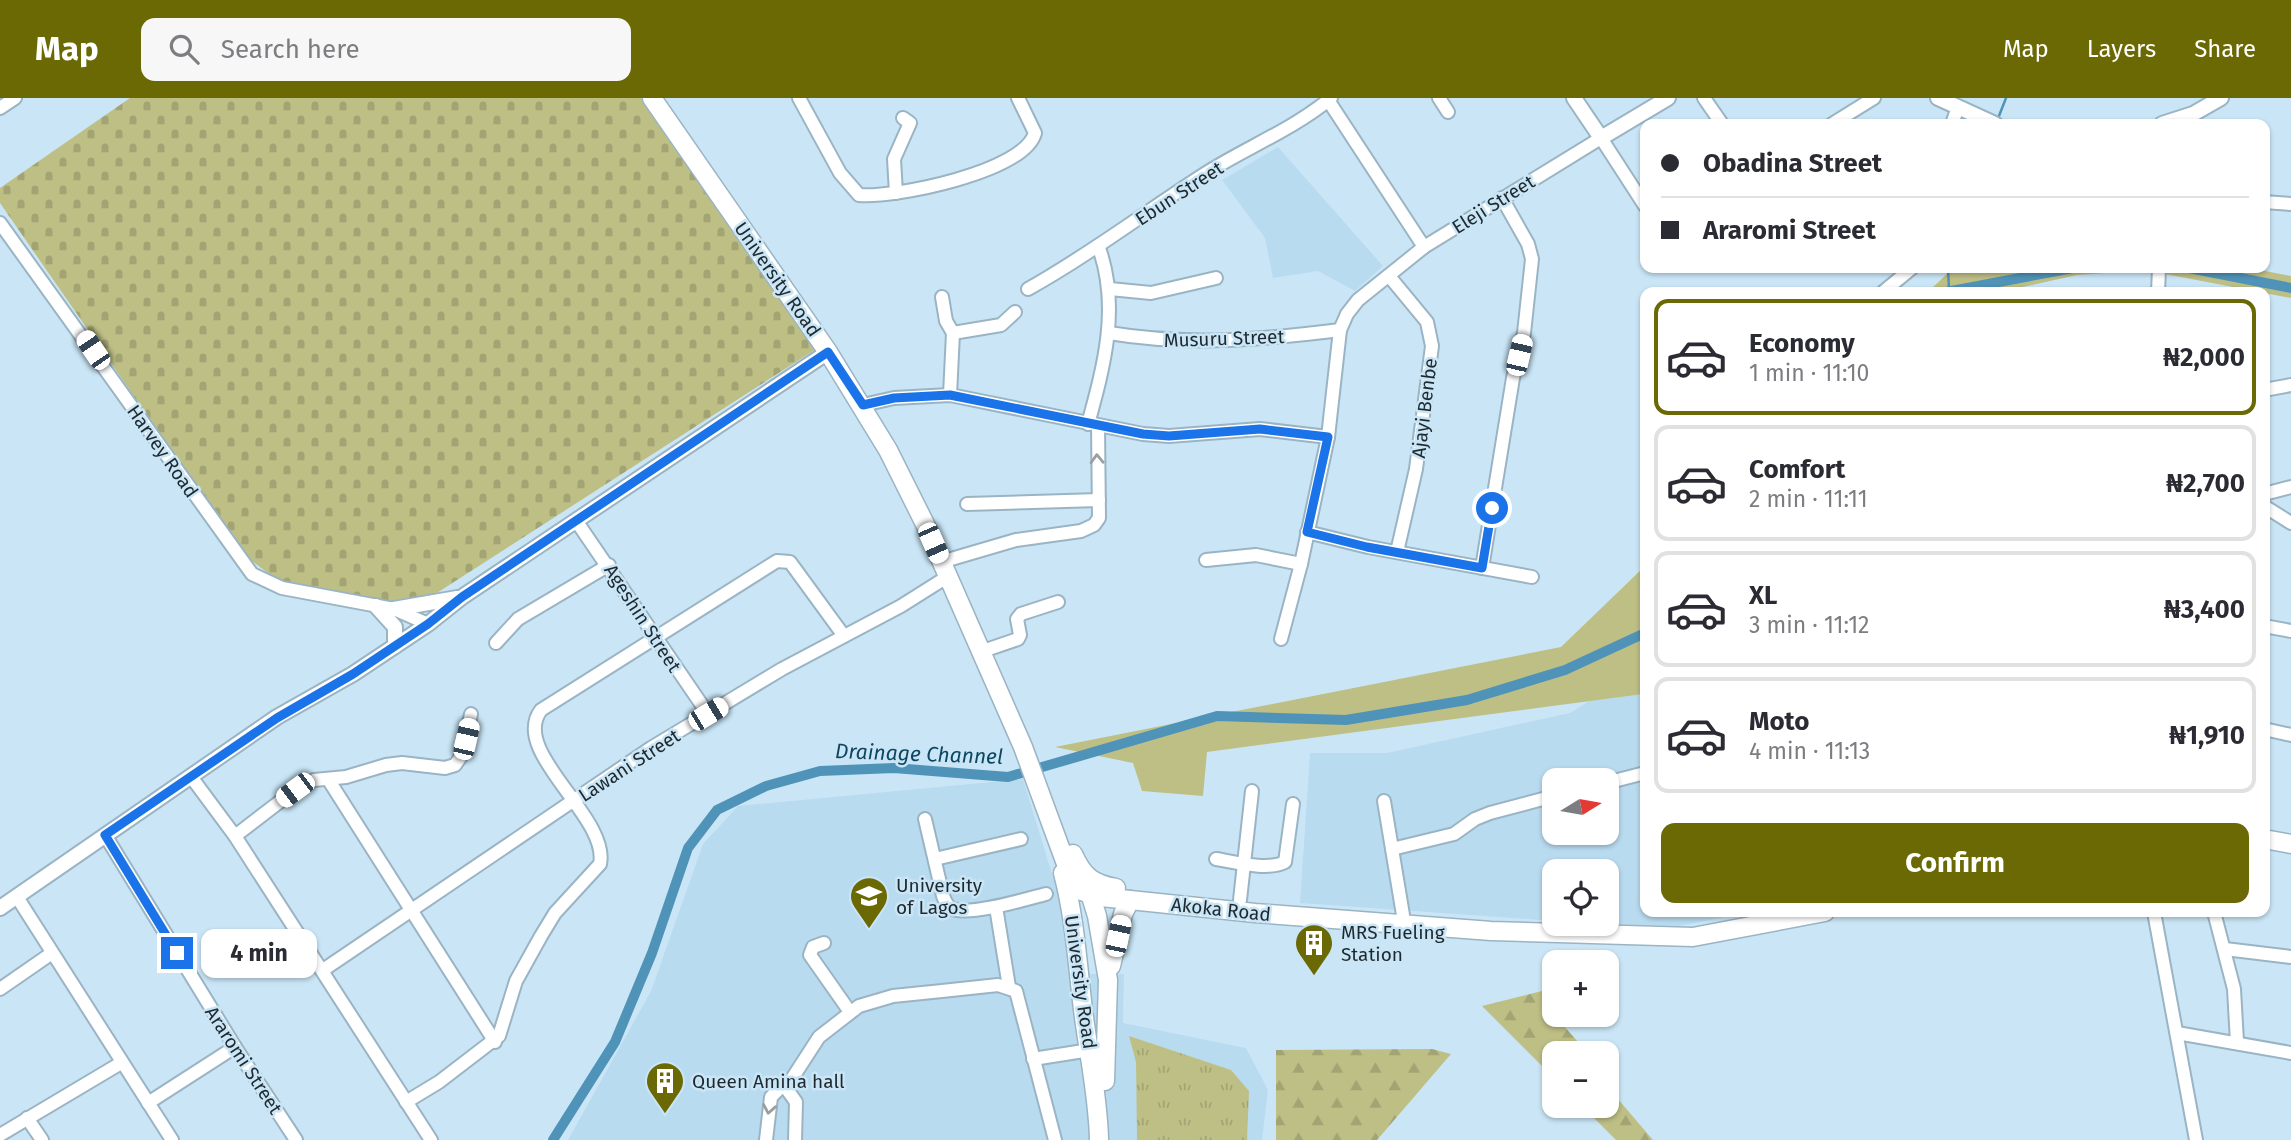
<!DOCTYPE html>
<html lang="en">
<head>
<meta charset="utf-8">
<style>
  body { margin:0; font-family:"Fira Sans",sans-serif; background:#f7f7f7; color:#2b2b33; height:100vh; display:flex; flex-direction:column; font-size:26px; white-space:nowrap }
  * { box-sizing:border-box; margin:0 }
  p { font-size:23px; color:#7c7c81 }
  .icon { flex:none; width:38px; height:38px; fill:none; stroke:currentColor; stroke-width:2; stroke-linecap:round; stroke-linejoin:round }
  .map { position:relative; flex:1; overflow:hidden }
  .side { position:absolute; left:1640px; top:189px; width:630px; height:630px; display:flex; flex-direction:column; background:#fff; border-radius:14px; box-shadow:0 2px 5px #0004 }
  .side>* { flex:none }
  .top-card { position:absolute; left:1640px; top:21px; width:630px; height:154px; border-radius:14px; box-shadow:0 2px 5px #0004; display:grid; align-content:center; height:154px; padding:0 21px; background:#fff }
  .needle { width:46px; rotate:79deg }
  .controls { position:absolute; left:1542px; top:670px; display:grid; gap:14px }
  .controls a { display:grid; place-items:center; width:77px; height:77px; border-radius:14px; background:#fff; box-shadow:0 2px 5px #0004; font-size:35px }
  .end { position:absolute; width:32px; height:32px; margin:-16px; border:9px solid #1a73e8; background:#fff; box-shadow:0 0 0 4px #fff }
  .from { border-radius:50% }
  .bubble { position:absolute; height:49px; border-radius:14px; background:#fff; box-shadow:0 2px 5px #0004; font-size:23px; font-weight:700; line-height:49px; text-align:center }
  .car { position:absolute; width:21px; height:42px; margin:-21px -10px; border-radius:9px; box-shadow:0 0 5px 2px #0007; background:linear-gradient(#fff 24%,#345 0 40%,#fff 0 76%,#345 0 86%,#fff 0) }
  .top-card b { display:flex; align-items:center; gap:24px; height:66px; font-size:26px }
  .top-card b+b { border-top:2px solid #e1e1e2 }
  .top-card i { width:18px; height:18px; background:#2b2b33 }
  ul { padding:12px 0 0; list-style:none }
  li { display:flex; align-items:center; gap:21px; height:116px; margin:0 14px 10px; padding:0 7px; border:4px solid #e1e1e2; border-radius:14px }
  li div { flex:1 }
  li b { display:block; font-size:26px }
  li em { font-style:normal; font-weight:700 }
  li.current { border-color:#6b6903 }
  li>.icon { width:63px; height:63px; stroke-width:1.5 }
  .button { display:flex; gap:14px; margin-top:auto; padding:14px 21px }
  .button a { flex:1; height:80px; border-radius:14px; background:#6b6903; color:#fff; font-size:28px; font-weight:700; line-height:80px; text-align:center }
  header { display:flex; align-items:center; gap:42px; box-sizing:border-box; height:98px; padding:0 35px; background:#6b6903; color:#fff }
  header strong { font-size:33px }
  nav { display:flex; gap:38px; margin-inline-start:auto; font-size:24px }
  .search { width:490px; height:63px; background:#f7f7f7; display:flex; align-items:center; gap:18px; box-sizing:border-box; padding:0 24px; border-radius:14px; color:#7c7c81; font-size:26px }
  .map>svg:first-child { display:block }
  .built { fill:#b9dbf0; fill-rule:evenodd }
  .grass { fill:#bebf85 }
  .forest { fill:url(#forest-firs) }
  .cemetery { fill:url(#cemetery-stones) }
  .park { fill:url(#park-tufts) }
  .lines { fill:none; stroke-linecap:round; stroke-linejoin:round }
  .stream { stroke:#5093b8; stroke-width:2.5 }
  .canal { stroke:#5093b8; stroke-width:10 }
  .minor-casing { stroke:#9ab4c4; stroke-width:16 }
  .tertiary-casing { stroke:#9ab4c4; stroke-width:18 }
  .secondary-casing { stroke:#9ab4c4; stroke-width:21 }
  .minor { stroke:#fff; stroke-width:12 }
  .tertiary { stroke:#fff; stroke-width:14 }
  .secondary { stroke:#fff; stroke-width:18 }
  .oneway { stroke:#9a9fa1 }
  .route { stroke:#1a73e8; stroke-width:9 }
  .labels { text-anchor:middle; stroke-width:5; stroke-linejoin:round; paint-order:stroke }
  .street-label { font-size:19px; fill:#1e292f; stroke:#cae6f6 }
  .poi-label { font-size:19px; fill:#1e292f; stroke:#cae6f6; text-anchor:start }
  .water-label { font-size:21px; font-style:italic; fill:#0d4660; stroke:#cae6f6 }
</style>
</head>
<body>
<header>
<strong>Map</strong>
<div class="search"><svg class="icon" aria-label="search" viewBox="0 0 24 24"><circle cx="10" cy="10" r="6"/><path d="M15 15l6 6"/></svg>Search here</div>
<nav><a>Map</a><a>Layers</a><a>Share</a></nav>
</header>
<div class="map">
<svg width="2291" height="1042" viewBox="0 0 2291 1042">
  <defs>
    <pattern id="forest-firs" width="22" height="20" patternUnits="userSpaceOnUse" patternTransform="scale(1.75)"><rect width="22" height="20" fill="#bebf85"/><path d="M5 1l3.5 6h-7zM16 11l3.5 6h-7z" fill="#a3a473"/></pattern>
    <pattern id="cemetery-stones" width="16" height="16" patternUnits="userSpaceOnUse" patternTransform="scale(1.75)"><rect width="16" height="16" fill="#bebf85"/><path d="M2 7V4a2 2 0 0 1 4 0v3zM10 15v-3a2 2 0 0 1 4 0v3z" fill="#a3a473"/></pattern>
    <pattern id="park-tufts" width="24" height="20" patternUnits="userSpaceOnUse" patternTransform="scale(1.75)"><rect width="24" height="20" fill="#bebf85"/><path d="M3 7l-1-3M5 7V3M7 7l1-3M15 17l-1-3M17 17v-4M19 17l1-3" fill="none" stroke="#a3a473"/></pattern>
  </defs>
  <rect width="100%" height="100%" fill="#cae6f6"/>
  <!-- built -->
  <g class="built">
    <polygon points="1278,49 1383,168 1355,193 1318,173 1273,180 1265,140 1222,82"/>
    <path d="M1645,568V814H1749L1679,828L1607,826L1606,774H1554V823L1300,805L1310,655H1387L1570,615ZM1554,682H1606V735H1554Z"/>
    <polygon points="1023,681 1056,789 1074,876 1124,876 1123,925 1246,950 1268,992 1262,1042 568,1042 651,893 703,746 738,708"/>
  </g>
  <!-- grass -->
  <g class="grass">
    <polygon points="1953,170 2250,170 2291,178 2291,200 2165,176 2131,173 2077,177 2000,194 1928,194"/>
    <polygon points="1645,468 1643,596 1207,654 1203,698 1142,693 1133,665 1055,649 1561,549"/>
  </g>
  <!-- forest -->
  <g class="forest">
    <polygon points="1554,890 1554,917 1588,955 1554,956 1554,980 1482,908"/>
    <polygon points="1432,951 1451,956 1377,1042 1276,1042 1276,952"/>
    <polygon points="1607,994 1617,1000 1653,1042 1616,1042 1582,1008 1606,1008"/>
  </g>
  <!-- cemetery -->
  <polygon class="cemetery" points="130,0 641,0 816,251 415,509 277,482 244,457 0,105 0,90"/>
  <!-- park -->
  <polygon class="park" points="1129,938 1231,972 1249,993 1247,1042 1137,1042 1136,964"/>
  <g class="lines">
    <!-- stream -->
    <g class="stream">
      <polyline points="1997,23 2006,0"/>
      <polyline points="1948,170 1949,192"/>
    </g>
    <!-- canal -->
    <g class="canal">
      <polyline points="2189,170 2291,190"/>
      <polyline points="1946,194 2073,170"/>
      <polyline points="553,1042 615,944 652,855 688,750 717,712 766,688 820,673 894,670 1008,679 1217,618 1346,622 1467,602 1565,572 1645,535"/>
    </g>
    <defs>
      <g id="minor">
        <path d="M799,0L840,75L859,97C895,100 1024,74 1035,35L1018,0"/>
        <polyline points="1439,0 1448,14"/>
        <polyline points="1704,0 1722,26"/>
        <polyline points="1328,2 1424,149"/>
        <polyline points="0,10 15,0"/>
        <polyline points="1832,26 1874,0"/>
        <polyline points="1952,26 1958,9"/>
        <polyline points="896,95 894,61 910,25 903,20"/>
        <polyline points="2264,104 2291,106"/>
        <polyline points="0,125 252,476 282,490 394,511 428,526"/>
        <polyline points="1389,178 1427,224 1432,248 1416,371 1397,454"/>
        <path d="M1028,191C1089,157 1144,115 1203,77C1245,50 1292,32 1331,0"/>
        <polyline points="1110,191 1151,195 1216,180"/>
        <polyline points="1883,194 1912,170"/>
        <polyline points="2158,194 2159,170"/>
        <polyline points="942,199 946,223 953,235"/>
        <path d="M1109,235C1187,248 1261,242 1340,232"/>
        <polyline points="2264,292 2291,287"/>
        <polyline points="950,297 953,235 1001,227 1015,214"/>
        <polyline points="863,307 894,300 950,297 1143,336 1169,338 1260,331 1328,339"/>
        <path d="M1088,326C1104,268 1120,209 1099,150"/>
        <polyline points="2264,396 2291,389"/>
        <polyline points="967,406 1099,402"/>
        <polyline points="2264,408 2291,425"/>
        <polyline points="577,424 708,616"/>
        <polyline points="1307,434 1368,449 1532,479"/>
        <polyline points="1206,462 1256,457 1301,466"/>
        <polyline points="941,464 1016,442 1081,433 1094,427 1099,420 1098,328"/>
        <polyline points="1482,470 1513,280 1524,235 1532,161 1528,146 1502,100"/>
        <polyline points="2264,528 2291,533"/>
        <polyline points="1281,541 1301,466 1328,339 1340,232 1347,216 1358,202 1424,149 1601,40 1645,108"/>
        <polyline points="496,545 518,521 609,467"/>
        <polyline points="980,554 1018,541 1020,537 1017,521 1021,516 1058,504"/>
        <polyline points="2264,631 2291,637"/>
        <polyline points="192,680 235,738 431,1042"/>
        <polyline points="328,681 495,944"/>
        <polyline points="1606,685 1645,675"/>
        <polyline points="1384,703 1403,817"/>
        <path d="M925,721L943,798C945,803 947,809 953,811C971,818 1026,801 1046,796"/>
        <polyline points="105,737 235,949 296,1042"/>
        <polyline points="235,738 295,692 314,682 346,679 386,667 402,665 445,670 455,667 462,657 471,616"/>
        <polyline points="1392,751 1454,736 1475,721 1490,715 1554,698"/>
        <polyline points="935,761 1021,741"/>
        <path d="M1216,761C1235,764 1268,773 1285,764L1293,706"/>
        <polyline points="17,799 172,1042"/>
        <polyline points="1240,802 1252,693"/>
        <polyline points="996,809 1009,889"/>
        <polyline points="2154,814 2196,1042"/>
        <polyline points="2214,814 2234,891 2237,944"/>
        <polyline points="824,845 813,849 810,857 850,914"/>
        <polyline points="2225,851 2291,859"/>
        <polyline points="323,872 651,650 782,571 901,508 947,479"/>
        <polyline points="0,891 52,855"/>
        <polyline points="2177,935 2291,955"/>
        <polyline points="1033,961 1090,952"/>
        <polyline points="786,990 796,1004 795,1042"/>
        <path d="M406,1004L439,984L499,938L516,883L541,838L555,815L600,766C610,719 509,654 541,612L777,463L790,464L844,538"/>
        <polyline points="148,1005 235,949"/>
        <polyline points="27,1020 42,1042"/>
        <polyline points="0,1037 121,965"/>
        <polyline points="766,1042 771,999 780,990 786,990 819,939 859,908 893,898 942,893 998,887 1016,893 1055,1042"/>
      </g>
      <g id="tertiary">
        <polyline points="1574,0 1601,40 1668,0"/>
        <polyline points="1938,0 1995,26"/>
        <polyline points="2162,26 2193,16 2221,0"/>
        <polyline points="376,508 395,529 395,548"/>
        <polyline points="394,511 457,500"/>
        <polyline points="0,810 277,619 353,576 428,526 462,499 828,254"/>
      </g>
      <g id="secondary">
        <polyline points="652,0 828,254 888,352 925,426 1023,649 1069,774 1081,793 1101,799 1255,815 1491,833 1693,839 1825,814"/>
        <polyline points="2264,741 2291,746"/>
        <path d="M1073,756C1083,778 1092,786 1116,790"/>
        <path d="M1063,775C1074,817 1077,859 1082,903C1087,950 1098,994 1099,1042"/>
        <polyline points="1088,789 1097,818 1108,882 1105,983"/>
        <polyline points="1111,868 1123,816 1130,802"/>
      </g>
    </defs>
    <!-- minor casing -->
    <use href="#minor" class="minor-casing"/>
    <!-- tertiary casing -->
    <use href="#tertiary" class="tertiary-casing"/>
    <!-- secondary casing -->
    <use href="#secondary" class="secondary-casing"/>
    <!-- minor -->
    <use href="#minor" class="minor"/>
    <!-- tertiary -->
    <use href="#tertiary" class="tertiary"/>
    <!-- secondary -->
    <use href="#secondary" class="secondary"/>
  </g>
  <!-- one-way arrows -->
  <defs><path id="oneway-chevron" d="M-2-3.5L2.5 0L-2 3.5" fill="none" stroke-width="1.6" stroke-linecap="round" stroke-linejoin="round" transform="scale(1.75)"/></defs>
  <g class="oneway">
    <use href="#oneway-chevron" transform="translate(1097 361) rotate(-92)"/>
    <use href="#oneway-chevron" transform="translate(769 1011) rotate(100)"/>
  </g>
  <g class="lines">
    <!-- route -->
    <polyline class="route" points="177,855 105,737 277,620 353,576 428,526 462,499 828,254 863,307 894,300 950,297 1143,336 1169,338 1260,331 1328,339 1307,434 1367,449 1482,470 1492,410"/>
  </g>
  <!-- icons -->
  <defs>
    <symbol id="university-pin" viewBox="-11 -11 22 30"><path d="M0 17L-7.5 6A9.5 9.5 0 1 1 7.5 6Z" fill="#6b6903" stroke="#cae6f6"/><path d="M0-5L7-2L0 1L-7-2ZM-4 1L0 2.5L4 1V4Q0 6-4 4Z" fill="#fff"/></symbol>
    <symbol id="building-pin" viewBox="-11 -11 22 30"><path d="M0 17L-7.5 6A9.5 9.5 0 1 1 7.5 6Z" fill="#6b6903" stroke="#cae6f6"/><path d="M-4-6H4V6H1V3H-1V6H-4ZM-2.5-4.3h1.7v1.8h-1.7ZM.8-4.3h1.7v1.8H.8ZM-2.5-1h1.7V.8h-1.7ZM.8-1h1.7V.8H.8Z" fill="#fff"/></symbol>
  </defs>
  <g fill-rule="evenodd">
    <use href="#university-pin" x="847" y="776" width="44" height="60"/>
    <use href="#building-pin" x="1292" y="823" width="44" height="60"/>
    <use href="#building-pin" x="643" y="961" width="44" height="60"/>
  </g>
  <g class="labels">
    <!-- street labels -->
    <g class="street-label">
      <text transform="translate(1179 95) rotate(-33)" y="7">Ebun Street</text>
      <text transform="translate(1493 106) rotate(-32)" y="7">Eleji Street</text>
      <text transform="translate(778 181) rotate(55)" y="7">University Road</text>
      <text transform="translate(1224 240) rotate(-2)" y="7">Musuru Street</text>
      <text transform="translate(1424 310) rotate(-83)" y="7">Ajayi Benbe</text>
      <text transform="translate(163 353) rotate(55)" y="7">Harvey Road</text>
      <text transform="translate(643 520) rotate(57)" y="7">Ageshin Street</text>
      <text transform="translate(629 667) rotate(-33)" y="7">Lawani Street</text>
      <text transform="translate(1221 811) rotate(6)" y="7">Akoka Road</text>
      <text transform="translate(1081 884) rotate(82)" y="7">University Road</text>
      <text transform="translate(244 962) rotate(57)" y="7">Araromi Street</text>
    </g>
    <!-- poi labels -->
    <g class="poi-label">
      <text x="896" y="794">University<tspan x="896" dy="22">of Lagos</tspan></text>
      <text x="1341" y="841">MRS Fueling<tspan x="1341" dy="22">Station</tspan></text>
      <text x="692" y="990">Queen Amina hall</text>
    </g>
    <!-- water labels -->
    <g class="water-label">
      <text transform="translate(919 656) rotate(2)" y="7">Drainage Channel</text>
    </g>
  </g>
</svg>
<div class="controls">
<a><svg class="needle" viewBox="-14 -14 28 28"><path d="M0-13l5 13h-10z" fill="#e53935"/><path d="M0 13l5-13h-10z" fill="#7c7c81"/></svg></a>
<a><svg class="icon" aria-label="locate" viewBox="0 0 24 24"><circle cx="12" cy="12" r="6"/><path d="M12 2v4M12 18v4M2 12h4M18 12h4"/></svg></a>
<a>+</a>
<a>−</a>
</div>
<i class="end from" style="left:1492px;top:410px"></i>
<i class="end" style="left:177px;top:855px"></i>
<div class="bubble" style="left:201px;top:831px;width:116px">4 min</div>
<i class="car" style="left:93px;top:252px;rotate:326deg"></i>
<i class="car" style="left:1519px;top:257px;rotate:13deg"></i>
<i class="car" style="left:933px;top:445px;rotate:156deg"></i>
<i class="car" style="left:708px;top:616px;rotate:59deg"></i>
<i class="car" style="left:466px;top:641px;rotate:13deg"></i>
<i class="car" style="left:295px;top:692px;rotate:233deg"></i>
<i class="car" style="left:1118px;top:838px;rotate:12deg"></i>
<div class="top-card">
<b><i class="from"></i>Obadina Street</b>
<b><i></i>Araromi Street</b>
</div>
<section class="side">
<ul>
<li class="current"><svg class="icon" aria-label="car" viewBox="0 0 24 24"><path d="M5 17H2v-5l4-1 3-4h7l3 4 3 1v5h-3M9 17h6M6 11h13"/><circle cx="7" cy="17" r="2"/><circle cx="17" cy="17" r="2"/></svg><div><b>Economy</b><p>1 min · 11:10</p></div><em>₦2,000</em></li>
<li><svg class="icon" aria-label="car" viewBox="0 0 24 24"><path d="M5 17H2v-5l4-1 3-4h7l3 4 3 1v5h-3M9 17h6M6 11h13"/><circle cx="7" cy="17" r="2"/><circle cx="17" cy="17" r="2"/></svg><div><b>Comfort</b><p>2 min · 11:11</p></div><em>₦2,700</em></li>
<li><svg class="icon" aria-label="car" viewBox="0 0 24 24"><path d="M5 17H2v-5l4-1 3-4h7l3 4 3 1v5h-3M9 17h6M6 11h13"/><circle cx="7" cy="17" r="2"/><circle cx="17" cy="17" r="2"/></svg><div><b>XL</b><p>3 min · 11:12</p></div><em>₦3,400</em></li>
<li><svg class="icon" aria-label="car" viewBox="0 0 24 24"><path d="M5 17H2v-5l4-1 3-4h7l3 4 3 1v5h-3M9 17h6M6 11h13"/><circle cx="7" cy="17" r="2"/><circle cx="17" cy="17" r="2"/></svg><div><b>Moto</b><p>4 min · 11:13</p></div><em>₦1,910</em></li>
</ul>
<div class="button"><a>Confirm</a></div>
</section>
</div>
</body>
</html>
